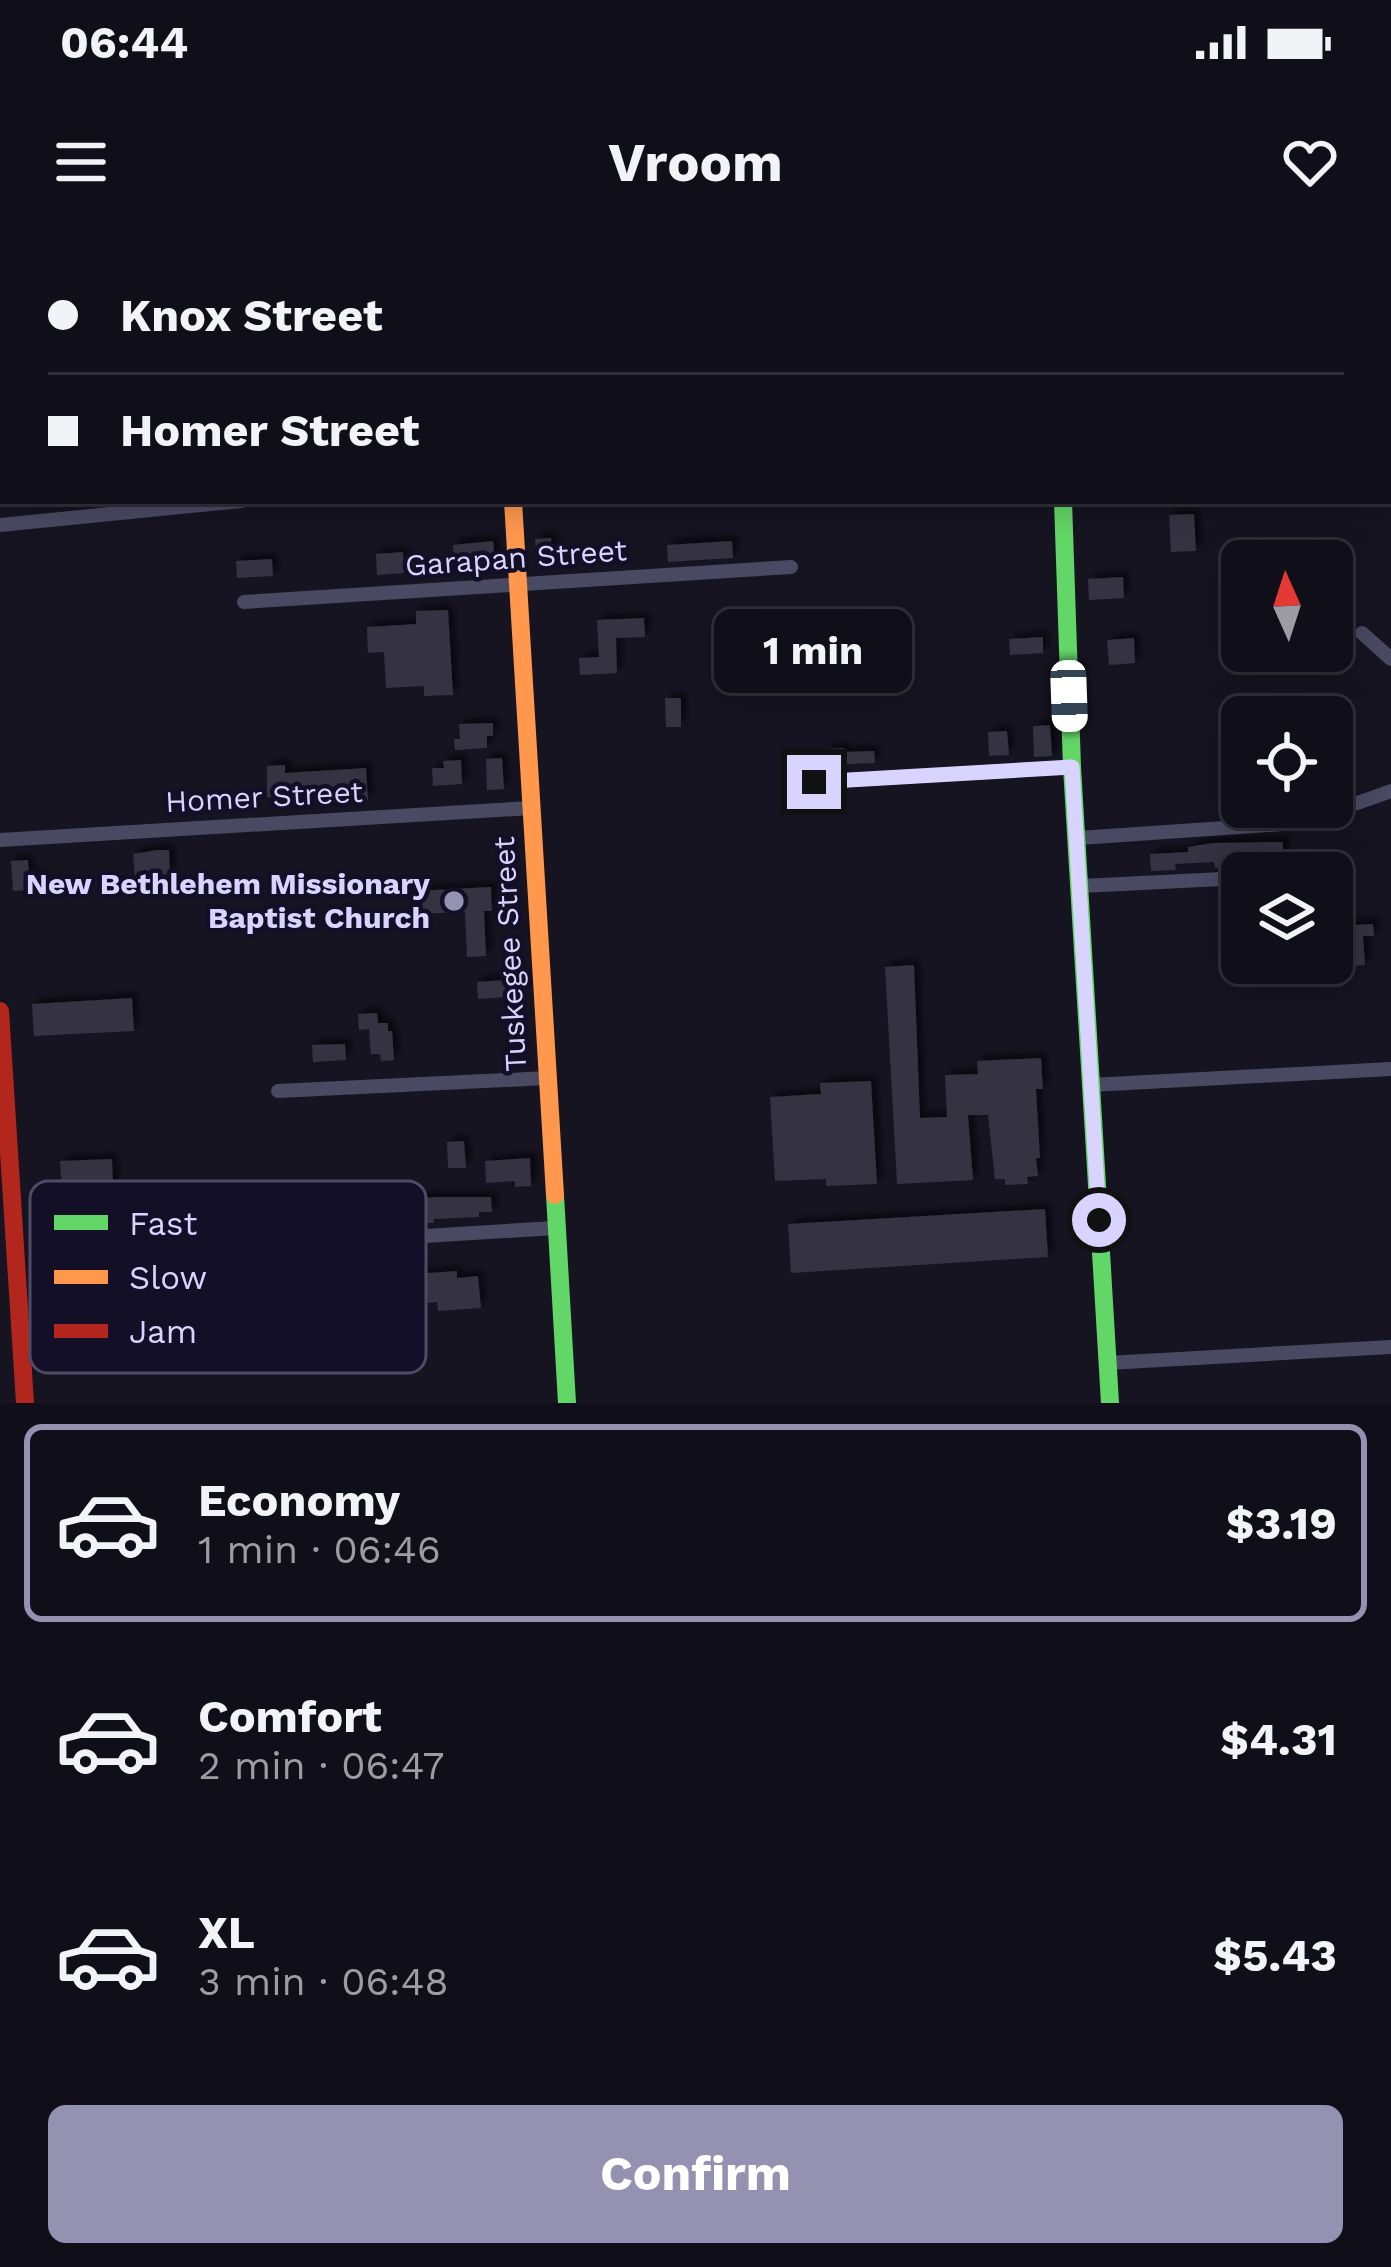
<!DOCTYPE html>
<html lang="en">
<head>
<meta charset="utf-8">
<style>
  body { margin:0; font-family:"Work Sans",sans-serif; background:#191822; color:#f1f3f6; height:100vh; display:flex; flex-direction:column; font-size:45px; white-space:nowrap }
  * { box-sizing:border-box; margin:0 }
  p { font-size:39px; color:#9c9ca2 }
  .icon { flex:none; width:66px; height:66px; fill:none; stroke:currentColor; stroke-width:2; stroke-linecap:round; stroke-linejoin:round }
  .map { position:relative; height:1163px; overflow:hidden }
  .panel { display:flex; flex-direction:column; background:#100f19; flex:1 }
  .panel>* { flex:none }
  .guide { position:absolute; left:0px; top:0px; width:1392px; height:264px; box-shadow:0 6px 30px #0003,0 0 0 3px #302f38; display:grid; align-content:center; height:264px; padding:0 48px; background:#100f19 }
  .needle { width:78px; rotate:357deg }
  .tools { position:absolute; left:1221px; top:300px; display:grid; gap:24px }
  .tools a { display:grid; place-items:center; width:132px; height:132px; border-radius:18px; background:#100f19; box-shadow:0 6px 30px #0003,0 0 0 3px #302f38; font-size:60px }
  .end { position:absolute; width:54px; height:54px; margin:-27px; border:15px solid #d9d4ff; background:#111; box-shadow:0 0 0 6px #111 }
  .from { border-radius:50% }
  .bubble { position:absolute; height:84px; border-radius:18px; background:#100f19; box-shadow:0 6px 30px #0003,0 0 0 3px #302f38; font-size:39px; font-weight:700; line-height:84px; text-align:center }
  .car { position:absolute; width:36px; height:72px; margin:-36px -18px; border-radius:15px; box-shadow:0 0 9px 3px #0007; background:linear-gradient(#fff 24%,#345 0 40%,#fff 0 76%,#345 0 86%,#fff 0) }
  .guide b { display:flex; align-items:center; gap:42px; height:114px; font-size:45px }
  .guide b+b { border-top:3px solid #302f38 }
  .guide i { width:30px; height:30px; background:#f1f3f6 }
  ul { padding:21px 0 0; list-style:none }
  li { display:flex; align-items:center; gap:36px; height:198px; margin:0 24px 18px; padding:0 24px; border:6px solid transparent; border-radius:18px }
  li div { flex:1 }
  li b { display:block; font-size:45px }
  li em { font-style:normal; font-weight:700 }
  li.active { border-color:#9591b1 }
  li>.icon { width:108px; height:108px; stroke-width:1.5 }
  .action { display:flex; gap:24px; margin-top:auto; padding:24px 48px }
  .action a { flex:1; height:138px; border-radius:18px; background:#9591b1; color:#fff; font-size:48px; font-weight:700; line-height:138px; text-align:center }
  .status { display:flex; justify-content:space-between; align-items:center; height:84px; padding:0 60px; background:#100f19; direction:ltr }
  .status svg { height:33px; fill:currentColor }
  header { display:flex; justify-content:space-between; align-items:center; height:156px; padding:0 48px; background:#100f19; font-size:54px; font-weight:700 }
  .map>svg:first-child { display:block }
  .building { fill:#343243; filter:url(#shadow) }
  .lines { fill:none; stroke-linecap:round; stroke-linejoin:round }
  .street { stroke:#4a4962; stroke-width:14 }
  .fast { stroke:#63d668; stroke-width:18 }
  .slow { stroke:#ff974d; stroke-width:18 }
  .jam { stroke:#b3261e; stroke-width:18 }
  .route { stroke:#d9d4ff; stroke-width:15 }
  .poi-dot { fill:#9591b1; stroke:#130f26; stroke-width:4.5 }
  .labels { text-anchor:middle; stroke-width:9; stroke-linejoin:round; paint-order:stroke }
  .street-label { font-size:30px; fill:#d9d4ff; stroke:#130f26 }
  .poi-label { font-size:30px; font-weight:bold; fill:#d9d4ff; stroke:#130f26; text-anchor:end }
  .key { fill:#130f26; stroke:#4e4a67; stroke-width:3 }
  .key-label { font-size:33px; fill:#d9d4ff }
</style>
</head>
<body>
<div class="status"><b>06:44</b><svg viewBox="0 0 49 12"><path d="M0 12V9h3v3zM5 12V6h3v6zM10 12V3h3v9zM15 12V0h3v12zM26 1h20v11H26zM47 4h2v5h-2z"/></svg></div>
<header><svg class="icon" aria-label="menu" viewBox="0 0 24 24"><path d="M4 6h16M4 12h16M4 18h16"/></svg>Vroom<svg class="icon" aria-label="heart" viewBox="0 0 24 24"><path d="M12 20l-8-8c-3-5 5-10 8-4 3-6 11-1 8 4z"/></svg></header>
<div class="map">
<svg width="1391" height="1163" viewBox="0 0 1391 1163">
  <defs>
    <filter id="shadow"><feDropShadow dx="5.5" dy="-5.5" stdDeviation="3" flood-color="#0009"/></filter>
  </defs>
  <rect width="100%" height="100%" fill="#161421"/>
  <!-- building -->
  <g class="building">
    <polygon points="1194,274 1196,311 1171,312 1169,275"/>
    <polygon points="551,298 553,327 537,328 535,299"/>
    <polygon points="493,301 496,331 455,332 453,305"/>
    <polygon points="732,301 733,318 668,322 667,305"/>
    <polygon points="403,312 404,333 377,335 376,314"/>
    <polygon points="272,319 273,336 237,338 236,321"/>
    <polygon points="1123,337 1124,358 1089,360 1088,339"/>
    <polygon points="448,370 453,455 424,456 424,446 386,448 384,412 368,413 367,387 416,384 416,371"/>
    <polygon points="644,378 645,397 616,398 617,433 580,435 579,418 599,417 597,380"/>
    <polygon points="1043,397 1043,413 1010,415 1009,399"/>
    <polygon points="1134,398 1135,423 1109,425 1107,400"/>
    <polygon points="665,458 681,458 681,487 666,487"/>
    <polygon points="493,483 493,496 487,496 487,508 455,510 454,499 460,499 459,484"/>
    <polygon points="1050,485 1052,516 1034,517 1033,486"/>
    <polygon points="1007,491 1009,515 989,516 988,492"/>
    <polygon points="844,508 844,512 874,511 875,523 826,525 826,509"/>
    <polygon points="502,518 504,549 487,550 486,519"/>
    <polygon points="461,520 462,544 433,546 432,528 444,528 443,521"/>
    <polygon points="285,525 285,533 366,528 368,560 277,564 277,557 267,557 267,526"/>
    <polygon points="1283,602 1283,617 1225,620 1226,628 1215,628 1214,622 1175,624 1176,630 1151,631 1150,614 1188,612 1188,607 1213,603"/>
    <polygon points="157,610 169,610 170,634 135,637 133,614"/>
    <polygon points="28,620 29,636 40,635 41,649 13,651 11,621"/>
    <polygon points="491,647 492,671 484,671 486,716 467,717 465,672 417,674 416,651"/>
    <polygon points="1240,659 1241,681 1220,682 1219,660"/>
    <polygon points="1373,684 1374,696 1363,696 1365,725 1339,727 1337,686"/>
    <polygon points="914,725 920,878 947,877 945,835 978,834 977,821 1041,818 1043,849 1036,849 1040,918 1036,918 1038,936 1027,937 1028,944 1005,945 1005,939 995,939 988,875 968,875 973,940 897,944 885,727"/>
    <polygon points="505,740 506,757 478,759 477,742"/>
    <polygon points="132,758 134,791 34,796 32,764"/>
    <polygon points="377,773 378,783 388,783 388,791 392,791 394,820 381,821 380,814 371,814 369,789 359,790 358,774"/>
    <polygon points="345,804 346,820 313,822 312,805"/>
    <polygon points="871,841 877,944 826,946 826,939 775,941 770,857 821,854 820,843"/>
    <polygon points="464,901 466,928 448,928 447,902"/>
    <polygon points="530,918 531,946 515,947 515,941 486,943 485,921"/>
    <polygon points="112,919 114,968 63,971 60,921"/>
    <polygon points="437,957 491,957 492,972 479,972 479,977 434,979 434,983 313,985 314,992 291,993 291,977 282,978 281,961 300,960 300,966 312,966"/>
    <polygon points="1045,969 1048,1017 791,1033 788,984"/>
    <polygon points="457,1031 457,1038 478,1036 481,1068 438,1071 437,1062 418,1064 414,1034"/>
  </g>
  <g class="lines">
    <!-- street -->
    <g class="street">
      <polyline points="77,0 78,3"/>
      <polyline points="222,0 223,3"/>
      <polyline points="370,0 370,3"/>
      <polyline points="524,0 524,3"/>
      <polyline points="667,0 668,3"/>
      <polyline points="809,0 809,3"/>
      <polyline points="958,0 958,3"/>
      <polyline points="1103,0 1104,3"/>
      <polyline points="0,285 241,261"/>
      <polyline points="244,362 791,327"/>
      <polyline points="1362,393 1391,419"/>
      <polyline points="815,542 1072,527"/>
      <polyline points="1079,598 1283,584 1315,578 1391,551"/>
      <polyline points="0,600 531,568"/>
      <polyline points="1081,646 1242,638"/>
      <polyline points="1091,845 1391,829"/>
      <polyline points="278,851 547,838"/>
      <polyline points="221,1004 278,1005 555,988"/>
      <polyline points="1108,1123 1391,1107"/>
    </g>
    <!-- fast -->
    <g class="fast">
      <polyline points="1389,50 1391,51"/>
      <polyline points="1389,79 1391,81"/>
      <polyline points="0,108 3,108"/>
      <polyline points="1063,261 1072,527 1110,1163"/>
      <polyline points="555,955 567,1163"/>
    </g>
    <!-- slow -->
    <g class="slow">
      <polyline points="1300,0 1303,3"/>
      <polyline points="1332,0 1336,3"/>
      <polyline points="513,261 555,955"/>
    </g>
    <!-- jam -->
    <polyline class="jam" points="0,771 25,1163"/>
  </g>
  <g class="lines">
    <!-- route -->
    <polyline class="route" points="814,542 1072,527 1099,980"/>
  </g>
  <!-- markers -->
  <circle class="poi-dot" cx="454" cy="661" r="12"/>
  <g class="labels">
    <!-- street labels -->
    <g class="street-label">
      <text transform="translate(516 318) rotate(-4)" y="10">Garapan Street</text>
      <text transform="translate(264 557) rotate(-3)" y="10">Homer Street</text>
      <text transform="translate(510 714) rotate(-93)" y="10">Tuskegee Street</text>
    </g>
    <!-- poi labels -->
    <g class="poi-label">
      <text x="430" y="654">New Bethlehem Missionary<tspan x="430" dy="34">Baptist Church</tspan></text>
    </g>
  </g>
  <!-- legend -->
  <rect x="30" y="941" width="396" height="192" rx="18" class="key"/>
  <rect x="54" y="975" width="54" height="15" fill="#63d668"/>
  <rect x="54" y="1030" width="54" height="14" fill="#ff974d"/>
  <rect x="54" y="1084" width="54" height="14" fill="#b3261e"/>
  <g class="key-label">
    <text x="129" y="995">Fast</text>
    <text x="129" y="1049">Slow</text>
    <text x="129" y="1103">Jam</text>
  </g>
</svg>
<div class="tools">
<a><svg class="needle" viewBox="-14 -14 28 28"><path d="M0-13l5 13h-10z" fill="#e53935"/><path d="M0 13l5-13h-10z" fill="#9c9ca2"/></svg></a>
<a><svg class="icon" aria-label="locate" viewBox="0 0 24 24"><circle cx="12" cy="12" r="6"/><path d="M12 2v4M12 18v4M2 12h4M18 12h4"/></svg></a>
<a><svg class="icon" aria-label="layers" viewBox="0 0 24 24"><path d="M12 4l9 5-9 5-9-5zM3 14l9 5 9-5"/></svg></a>
</div>
<i class="end from" style="left:1099px;top:980px"></i>
<i class="end" style="left:814px;top:542px"></i>
<div class="bubble" style="left:714px;top:369px;width:198px">1 min</div>
<i class="car" style="left:1069px;top:456px;rotate:178deg"></i>
<div class="guide">
<b><i class="from"></i>Knox Street</b>
<b><i></i>Homer Street</b>
</div>
</div>
<section class="panel">
<ul>
<li class="active"><svg class="icon" aria-label="car" viewBox="0 0 24 24"><path d="M5 17H2v-5l4-1 3-4h7l3 4 3 1v5h-3M9 17h6M6 11h13"/><circle cx="7" cy="17" r="2"/><circle cx="17" cy="17" r="2"/></svg><div><b>Economy</b><p>1 min · 06:46</p></div><em>$3.19</em></li>
<li><svg class="icon" aria-label="car" viewBox="0 0 24 24"><path d="M5 17H2v-5l4-1 3-4h7l3 4 3 1v5h-3M9 17h6M6 11h13"/><circle cx="7" cy="17" r="2"/><circle cx="17" cy="17" r="2"/></svg><div><b>Comfort</b><p>2 min · 06:47</p></div><em>$4.31</em></li>
<li><svg class="icon" aria-label="car" viewBox="0 0 24 24"><path d="M5 17H2v-5l4-1 3-4h7l3 4 3 1v5h-3M9 17h6M6 11h13"/><circle cx="7" cy="17" r="2"/><circle cx="17" cy="17" r="2"/></svg><div><b>XL</b><p>3 min · 06:48</p></div><em>$5.43</em></li>
</ul>
<div class="action"><a>Confirm</a></div>
</section>
</body>
</html>
